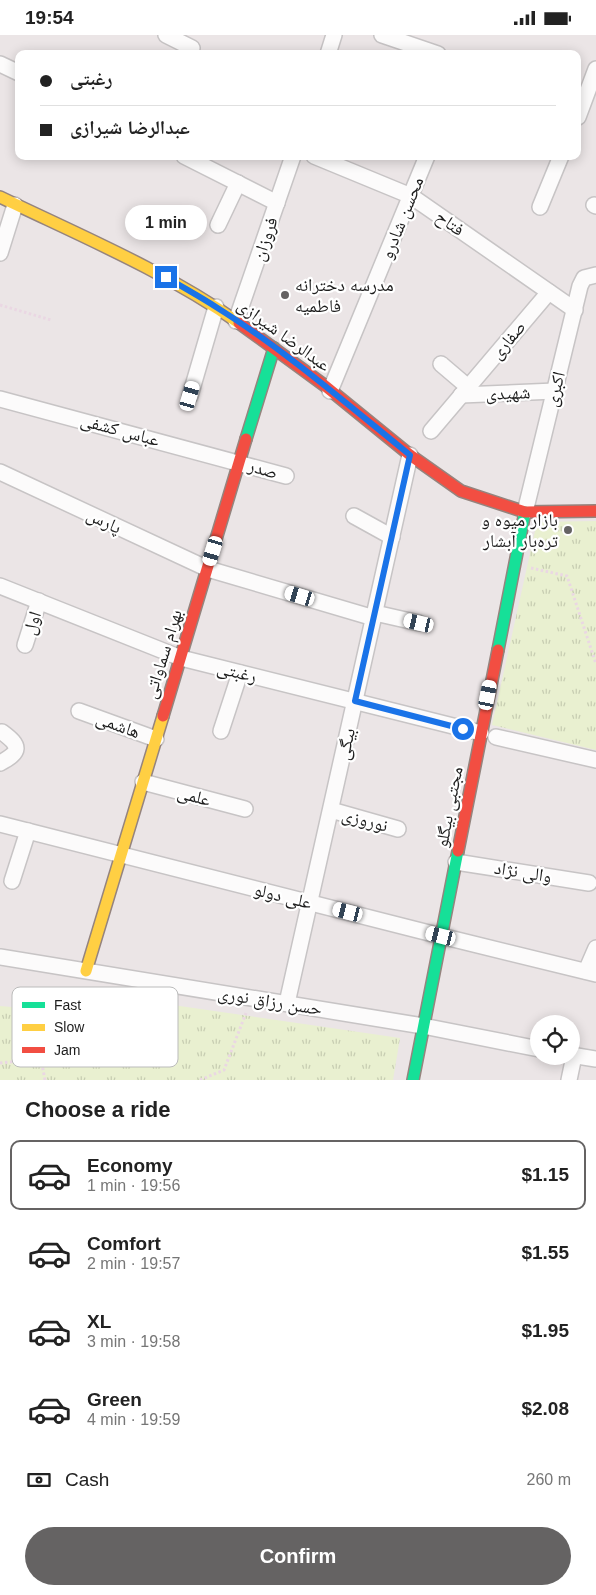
<!DOCTYPE html>
<html lang="en">
<head>
<meta charset="utf-8">
<style>
  body { margin:0; font-family:Helvetica,"Noto Naskh Arabic",sans-serif; background:#f2f2f2; color:#222; height:100vh; display:flex; flex-direction:column; font-size:19px; white-space:nowrap }
  * { box-sizing:border-box; margin:0 }
  p { font-size:16px; color:#767676 }
  .icon { flex:none; width:28px; height:28px; fill:none; stroke:currentColor; stroke-width:2; stroke-linecap:round; stroke-linejoin:round }
  .map { position:relative; height:1045px; overflow:hidden }
  .drawer { display:flex; flex-direction:column; background:#fff; flex:1 }
  .drawer>* { flex:none }
  .guide { position:absolute; left:15px; top:15px; width:566px; height:110px; border-radius:10px; box-shadow:0 2px 12px #0003; display:grid; align-content:center; height:110px; padding:0 25px; background:#fff }
  .tools { position:absolute; left:530px; top:980px; display:grid; gap:10px }
  .tools a { display:grid; place-items:center; width:50px; height:50px; border-radius:50%; background:#fff; box-shadow:0 2px 12px #0003; font-size:25px }
  .end { position:absolute; width:22px; height:22px; margin:-11px; border:6px solid #1a73e8; background:#fff; box-shadow:0 0 0 2px #fff }
  .from { border-radius:50% }
  .bubble { position:absolute; height:35px; border-radius:18px; background:#fff; box-shadow:0 2px 12px #0003; font-size:16px; font-weight:700; line-height:35px; text-align:center }
  .car { position:absolute; width:15px; height:30px; margin:-15px -8px; border-radius:6px; box-shadow:0 0 4px 1px #0007; background:linear-gradient(#fff 24%,#345 0 40%,#fff 0 76%,#345 0 86%,#fff 0) }
  .guide b { display:flex; align-items:center; gap:18px; height:48px; font-size:19px }
  .guide b+b { border-top:1px solid #e0e0e0 }
  .guide i { width:12px; height:12px; background:#222 }
  ul { padding:0; list-style:none }
  li { display:flex; align-items:center; gap:15px; height:70px; margin:0 10px 8px; padding:0 15px; border:2px solid transparent; border-radius:10px }
  li div { flex:1 }
  li b { display:block; font-size:19px }
  li em { font-style:normal; font-weight:700 }
  li.current { border-color:#656363 }
  li>.icon { width:45px; height:45px; stroke-width:1.5 }
  h2 { padding:0 25px; font-size:22px; line-height:60px }
  .pay { display:flex; align-items:center; gap:12px; height:55px; padding:0 25px; font-size:19px }
  .pay p { margin-inline-start:auto }
  .action { display:flex; gap:10px; margin-top:auto; padding:10px 25px }
  .action a { flex:1; height:58px; border-radius:30px; background:#656363; color:#fff; font-size:20px; font-weight:700; line-height:58px; text-align:center }
  .status { display:flex; justify-content:space-between; align-items:center; height:35px; padding:0 25px; background:#fff; direction:ltr }
  .status svg { height:14px; fill:currentColor }
  .map>svg:first-child { display:block }
  .park { fill:url(#park-tufts) }
  .lines { fill:none; stroke-linecap:round; stroke-linejoin:round }
  .street-casing { stroke:#c7c4c5; stroke-width:18 }
  .fast-casing { stroke:#95847e; stroke-width:14 }
  .slow-casing { stroke:#95847e; stroke-width:14 }
  .jam-casing { stroke:#95847e; stroke-width:14 }
  .path { stroke:#ead7e3; stroke-width:3; stroke-dasharray:2.5 2.5; stroke-linecap:butt }
  .street { stroke:#fcfbfb; stroke-width:15 }
  .fast { stroke:#16e098; stroke-width:11 }
  .slow { stroke:#ffcf43; stroke-width:11 }
  .jam { stroke:#f24e42; stroke-width:11 }
  .route { stroke:#1a73e8; stroke-width:6 }
  .poi-dot { fill:#656363; stroke:#fff; stroke-width:2 }
  .labels { text-anchor:middle; stroke-width:4.5; stroke-linejoin:round; paint-order:stroke }
  .street-label { font-size:18px; fill:#1d1d1d; stroke:#fff }
  .poi-label { font-size:18px; fill:#1d1d1d; stroke:#fff; text-anchor:start }
  .key { fill:#fff; stroke:#bbb; stroke-width:1 }
  .key-label { font-size:14px; fill:#1d1d1d }
</style>
</head>
<body>
<div class="status"><b>19:54</b><svg viewBox="0 0 49 12"><path d="M0 12V9h3v3zM5 12V6h3v6zM10 12V3h3v9zM15 12V0h3v12zM26 1h20v11H26zM47 4h2v5h-2z"/></svg></div>
<div class="map">
<svg width="596" height="1045" viewBox="0 0 596 1045">
  <defs>
    <pattern id="park-tufts" width="24" height="20" patternUnits="userSpaceOnUse" patternTransform="scale(1.25)"><rect width="24" height="20" fill="#e9f0d0"/><path d="M3 7l-1-3M5 7V3M7 7l1-3M15 17l-1-3M17 17v-4M19 17l1-3" fill="none" stroke="#c7cdb2"/></pattern>
  </defs>
  <rect width="100%" height="100%" fill="#ebe5e6"/>
  <!-- park -->
  <g class="park">
    <polygon points="596,486 596,715 492,690 537,487"/>
    <polygon points="145,966 400,1003 393,1045 0,1045 0,971 143,983"/>
  </g>
  <g class="lines">
    <defs>
      <g id="street">
        <polyline points="166,0 192,13"/>
        <polyline points="382,0 438,19"/>
        <polyline points="328,19 334,0"/>
        <polyline points="0,29 19,38"/>
        <polyline points="578,82 596,34"/>
        <polyline points="184,121 277,168"/>
        <polyline points="314,121 411,161 575,275"/>
        <polyline points="594,170 596,171"/>
        <polyline points="540,172 561,121"/>
        <polyline points="218,190 238,148"/>
        <polyline points="0,218 15,170"/>
        <polyline points="236,286 293,121"/>
        <polyline points="441,329 468,352"/>
        <polyline points="330,356 427,121"/>
        <polyline points="461,360 555,356"/>
        <polyline points="190,361 216,272"/>
        <polyline points="0,364 286,441"/>
        <polyline points="431,396 549,257"/>
        <polyline points="0,437 208,534 374,583"/>
        <polyline points="525,477 580,251 584,243 596,240"/>
        <polyline points="354,481 392,502"/>
        <polyline points="0,551 181,623 481,698"/>
        <polyline points="375,578 419,588"/>
        <polyline points="25,610 39,566"/>
        <polyline points="79,676 156,704"/>
        <polyline points="221,696 240,638"/>
        <polyline points="496,702 596,725"/>
        <path d="M0,728C21,717 21,711 2,697"/>
        <polyline points="143,747 245,774"/>
        <polyline points="331,775 398,794"/>
        <polyline points="0,789 441,901 596,939"/>
        <polyline points="456,827 589,848"/>
        <polyline points="12,846 28,796"/>
        <polyline points="0,922 423,991 539,1014"/>
        <polyline points="586,936 596,913"/>
        <polyline points="287,968 410,420"/>
        <polyline points="571,1020 596,1024"/>
        <polyline points="569,1045 574,1021"/>
      </g>
      <g id="fast">
        <polyline points="246,404 274,313"/>
        <polyline points="498,615 525,477"/>
        <polyline points="413,1045 458,816"/>
      </g>
      <g id="slow">
        <path d="M0,162C81,201 165,236 239,288"/>
        <polyline points="86,936 163,681"/>
      </g>
      <g id="jam">
        <polyline points="239,288 324,350 410,420 461,456 525,477 596,476"/>
        <polyline points="163,681 246,404"/>
        <polyline points="458,816 498,615"/>
      </g>
    </defs>
    <!-- street casing -->
    <use href="#street" class="street-casing"/>
    <!-- fast casing -->
    <use href="#fast" class="fast-casing"/>
    <!-- slow casing -->
    <use href="#slow" class="slow-casing"/>
    <!-- jam casing -->
    <use href="#jam" class="jam-casing"/>
    <!-- path -->
    <g class="path">
      <polyline points="0,270 51,285"/>
      <polyline points="531,533 567,541 596,629"/>
      <polyline points="0,1028 41,1024 45,1045"/>
      <polyline points="200,1045 224,1035 246,978"/>
    </g>
    <!-- street -->
    <use href="#street" class="street"/>
    <!-- fast -->
    <use href="#fast" class="fast"/>
    <!-- slow -->
    <use href="#slow" class="slow"/>
    <!-- jam -->
    <use href="#jam" class="jam"/>
  </g>
  <g class="lines">
    <!-- route -->
    <path class="route" d="M166,242C182,252 199,261 216,272C285,315 347,369 410,420L355,666L463,694"/>
  </g>
  <!-- markers -->
  <g class="poi-dot">
    <circle cx="285" cy="260" r="5"/>
    <circle cx="568" cy="495" r="5"/>
  </g>
  <g class="labels">
    <!-- street labels -->
    <g class="street-label">
      <text transform="translate(402 183) rotate(-68)" y="6">محسن شادرو</text>
      <text transform="translate(450 188) rotate(35)" y="6">فتاح</text>
      <text transform="translate(265 204) rotate(-71)" y="6">فروزان</text>
      <text transform="translate(284 300) rotate(36)" y="6">عبدالرضا شیرازی</text>
      <text transform="translate(508 305) rotate(-50)" y="6">صفاری</text>
      <text transform="translate(555 354) rotate(-76)" y="6">اکبری</text>
      <text transform="translate(508 358) rotate(-2)" y="6">شهیدی</text>
      <text transform="translate(120 395) rotate(15)" y="6">عباس کشفی</text>
      <text transform="translate(263 434) rotate(17)" y="6">صدر</text>
      <text transform="translate(104 486) rotate(25)" y="6">پارس</text>
      <text transform="translate(32 588) rotate(-73)" y="6">اول</text>
      <text transform="translate(163 619) rotate(-73)" y="6">بهرام سماواتی</text>
      <text transform="translate(237 637) rotate(14)" y="6">رغبتی</text>
      <text transform="translate(118 690) rotate(20)" y="6">هاشمی</text>
      <text transform="translate(346 709) rotate(-78)" y="6">بیگی</text>
      <text transform="translate(194 761) rotate(15)" y="6">علمی</text>
      <text transform="translate(449 772) rotate(-79)" y="6">مجتبی بیگلو</text>
      <text transform="translate(365 785) rotate(15)" y="6">نوروزی</text>
      <text transform="translate(523 837) rotate(9)" y="6">والی نژاد</text>
      <text transform="translate(283 861) rotate(14)" y="6">علی دولو</text>
      <text transform="translate(270 966) rotate(9)" y="6">حسن رزاق نوری</text>
    </g>
    <!-- poi labels -->
    <g class="poi-label">
      <text x="295" y="256">مدرسه دخترانه<tspan x="295" dy="21">فاطمیه</tspan></text>
      <text x="558" y="491" text-anchor="end">بازار میوه و<tspan x="558" dy="21">تره‌بار آبشار</tspan></text>
    </g>
  </g>
  <!-- legend -->
  <rect x="12" y="952" width="166" height="80" rx="8" class="key"/>
  <rect x="22" y="967" width="23" height="6" fill="#16e098"/>
  <rect x="22" y="989" width="23" height="7" fill="#ffcf43"/>
  <rect x="22" y="1012" width="23" height="6" fill="#f24e42"/>
  <g class="key-label">
    <text x="54" y="975">Fast</text>
    <text x="54" y="997">Slow</text>
    <text x="54" y="1020">Jam</text>
  </g>
</svg>
<div class="tools">
<a><svg class="icon" aria-label="locate" viewBox="0 0 24 24"><circle cx="12" cy="12" r="6"/><path d="M12 2v4M12 18v4M2 12h4M18 12h4"/></svg></a>
</div>
<i class="end from" style="left:463px;top:694px"></i>
<i class="end" style="left:166px;top:242px"></i>
<div class="bubble" style="left:125px;top:170px;width:82px">1 min</div>
<i class="car" style="left:190px;top:361px;rotate:16deg"></i>
<i class="car" style="left:213px;top:516px;rotate:197deg"></i>
<i class="car" style="left:300px;top:561px;rotate:287deg"></i>
<i class="car" style="left:419px;top:588px;rotate:283deg"></i>
<i class="car" style="left:488px;top:660px;rotate:11deg"></i>
<i class="car" style="left:348px;top:877px;rotate:284deg"></i>
<i class="car" style="left:441px;top:901px;rotate:284deg"></i>
<div class="guide">
<b><i class="from"></i>رغبتی</b>
<b><i></i>عبدالرضا شیرازی</b>
</div>
</div>
<section class="drawer">
<h2>Choose a ride</h2>
<ul>
<li class="current"><svg class="icon" aria-label="car" viewBox="0 0 24 24"><path d="M5 17H2v-5l4-1 3-4h7l3 4 3 1v5h-3M9 17h6M6 11h13"/><circle cx="7" cy="17" r="2"/><circle cx="17" cy="17" r="2"/></svg><div><b>Economy</b><p>1 min · 19:56</p></div><em>$1.15</em></li>
<li><svg class="icon" aria-label="car" viewBox="0 0 24 24"><path d="M5 17H2v-5l4-1 3-4h7l3 4 3 1v5h-3M9 17h6M6 11h13"/><circle cx="7" cy="17" r="2"/><circle cx="17" cy="17" r="2"/></svg><div><b>Comfort</b><p>2 min · 19:57</p></div><em>$1.55</em></li>
<li><svg class="icon" aria-label="car" viewBox="0 0 24 24"><path d="M5 17H2v-5l4-1 3-4h7l3 4 3 1v5h-3M9 17h6M6 11h13"/><circle cx="7" cy="17" r="2"/><circle cx="17" cy="17" r="2"/></svg><div><b>XL</b><p>3 min · 19:58</p></div><em>$1.95</em></li>
<li><svg class="icon" aria-label="car" viewBox="0 0 24 24"><path d="M5 17H2v-5l4-1 3-4h7l3 4 3 1v5h-3M9 17h6M6 11h13"/><circle cx="7" cy="17" r="2"/><circle cx="17" cy="17" r="2"/></svg><div><b>Green</b><p>4 min · 19:59</p></div><em>$2.08</em></li>
</ul>
<div class="pay"><svg class="icon" aria-label="cash" viewBox="0 0 24 24"><path d="M3 7h18v10H3z"/><circle cx="12" cy="12" r="2"/></svg>Cash<p>260 m</p></div>
<div class="action"><a>Confirm</a></div>
</section>
</body>
</html>
